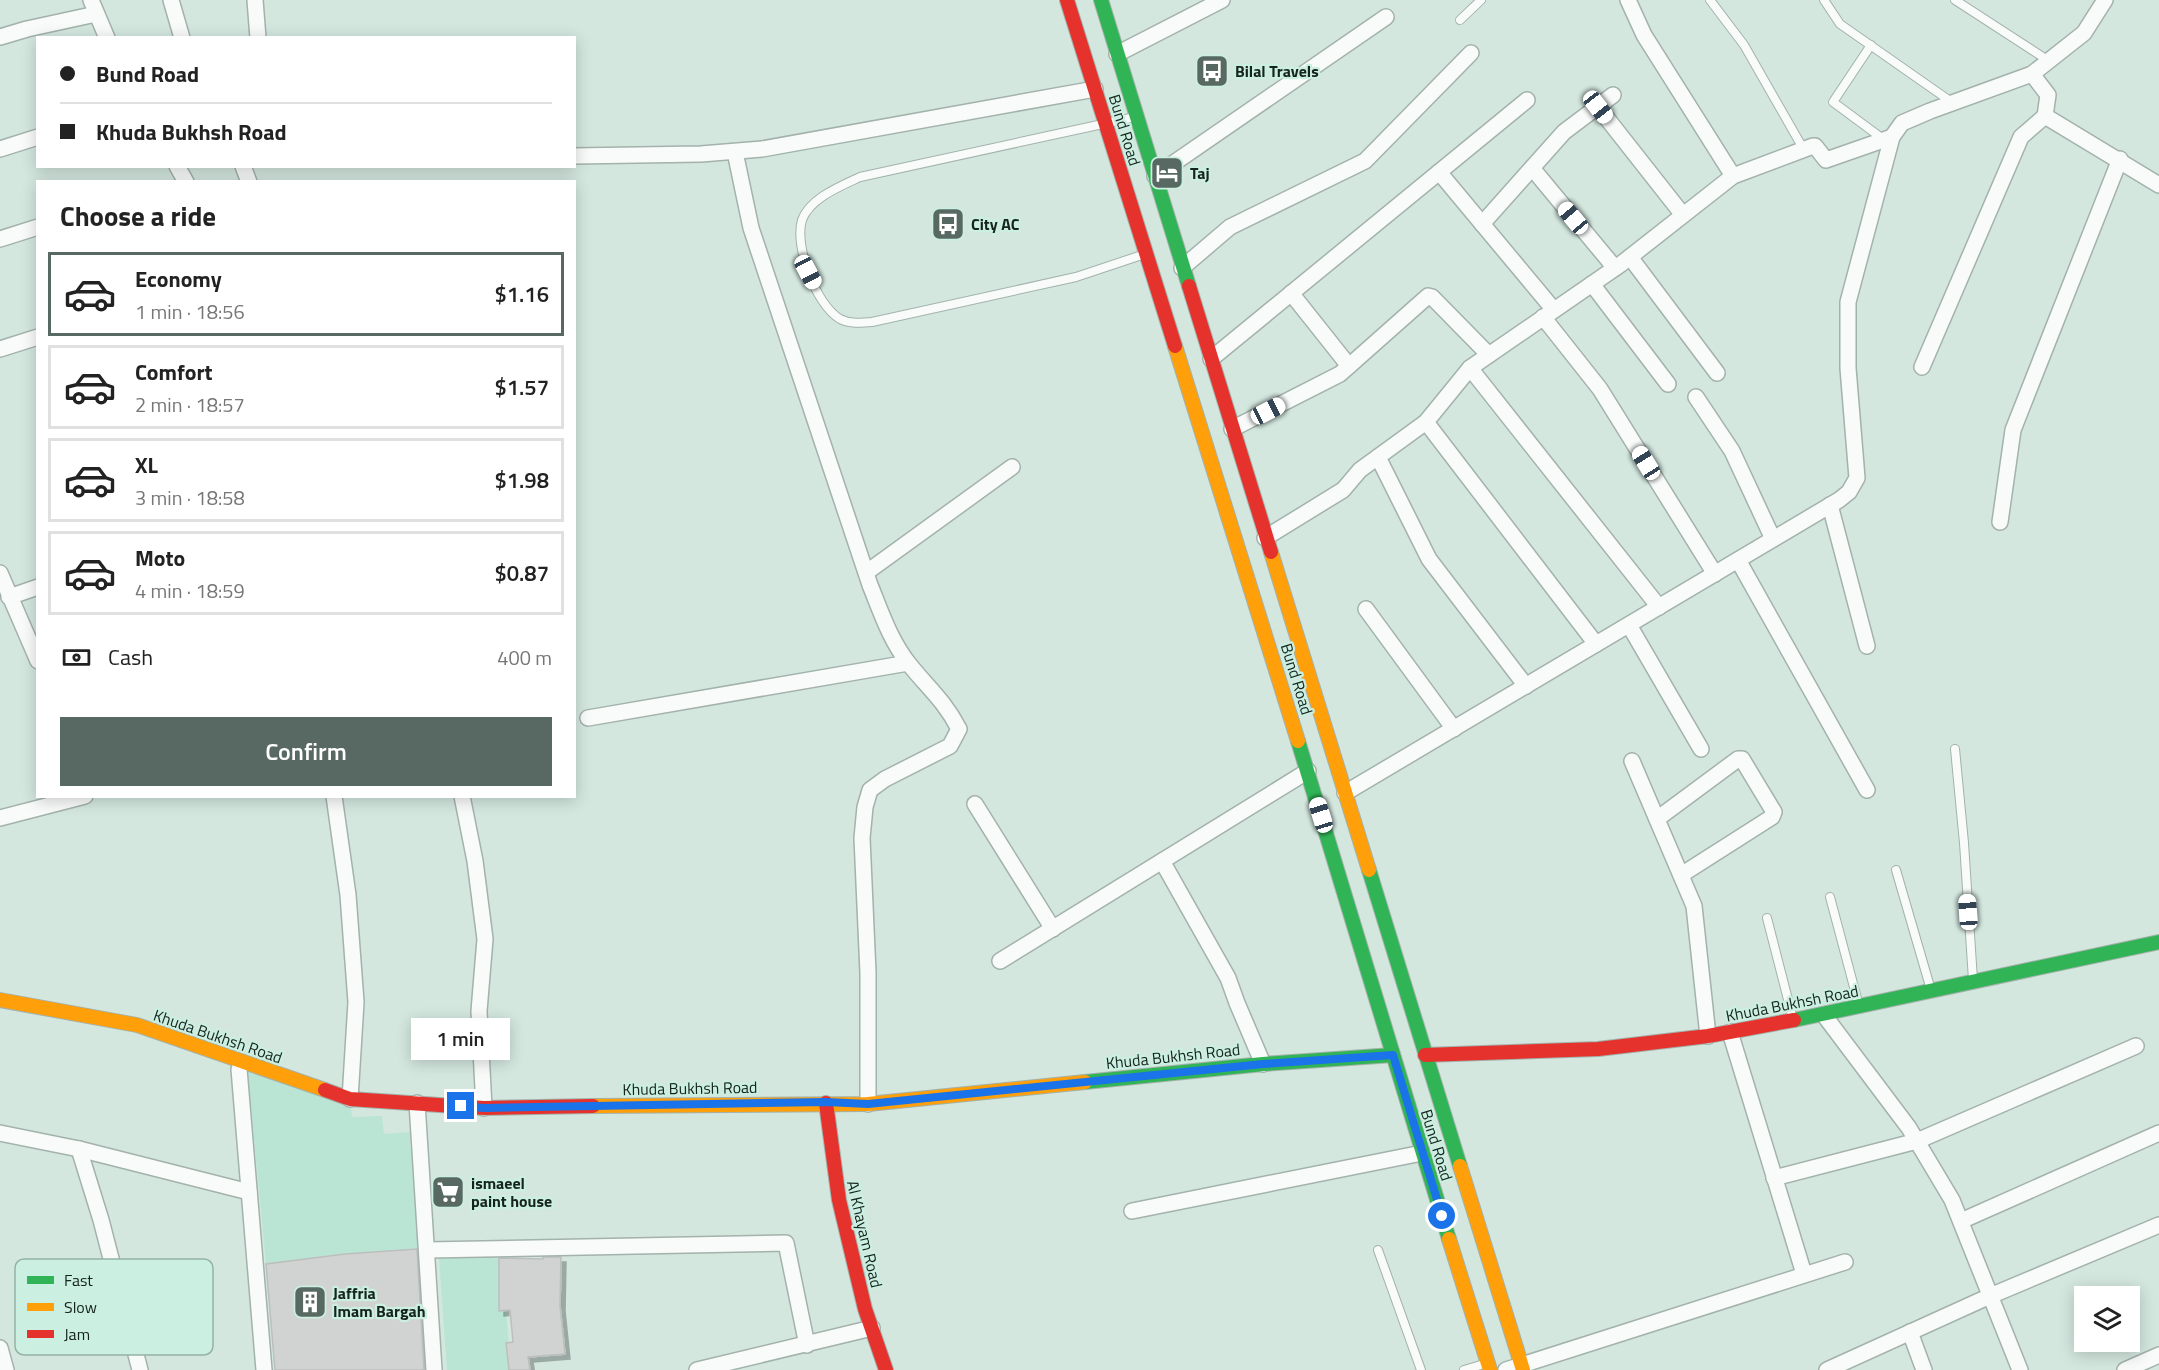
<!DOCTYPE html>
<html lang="en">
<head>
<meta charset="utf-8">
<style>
  body { margin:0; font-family:"Titillium Web",sans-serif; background:#f2f2f2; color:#222; height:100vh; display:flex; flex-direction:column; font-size:22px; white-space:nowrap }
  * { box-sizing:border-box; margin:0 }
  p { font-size:20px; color:#767676 }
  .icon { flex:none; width:33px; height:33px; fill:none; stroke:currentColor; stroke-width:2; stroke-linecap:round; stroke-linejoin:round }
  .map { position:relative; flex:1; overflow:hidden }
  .side { position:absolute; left:36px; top:180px; width:540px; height:618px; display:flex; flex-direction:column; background:#fff; border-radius:0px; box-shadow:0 3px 15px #0003 }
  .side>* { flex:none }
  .banner { position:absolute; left:36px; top:36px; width:540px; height:132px; border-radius:0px; box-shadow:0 3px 15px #0003; display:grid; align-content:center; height:132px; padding:0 24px; background:#fff }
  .tools { position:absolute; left:2074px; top:1286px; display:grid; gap:12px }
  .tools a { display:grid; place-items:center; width:66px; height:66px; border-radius:0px; background:#fff; box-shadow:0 3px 15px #0003; font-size:30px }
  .end { position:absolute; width:27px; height:27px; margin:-14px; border:8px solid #1a73e8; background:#fff; box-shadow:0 0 0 3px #fff }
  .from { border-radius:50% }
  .bubble { position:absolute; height:42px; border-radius:0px; background:#fff; box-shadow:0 3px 15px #0003; font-size:20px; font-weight:600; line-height:42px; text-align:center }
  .car { position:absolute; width:18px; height:36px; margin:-18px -9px; border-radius:8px; box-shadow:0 0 4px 2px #0007; background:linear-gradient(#fff 24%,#345 0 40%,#fff 0 76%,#345 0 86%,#fff 0) }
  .banner b { display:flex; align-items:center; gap:21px; height:57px; font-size:22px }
  .banner b+b { border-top:2px solid #e0e0e0 }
  .banner i { width:15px; height:15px; background:#222 }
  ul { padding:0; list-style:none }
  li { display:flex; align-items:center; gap:18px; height:84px; margin:0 12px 9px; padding:0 12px; border:3px solid #e0e0e0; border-radius:0px }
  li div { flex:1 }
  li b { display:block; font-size:22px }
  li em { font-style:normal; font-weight:600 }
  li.selected { border-color:#586862 }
  li>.icon { width:54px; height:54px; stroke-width:1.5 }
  h2 { padding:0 24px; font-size:27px; line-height:72px }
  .pay { display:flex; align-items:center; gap:15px; height:66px; padding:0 24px; font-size:22px }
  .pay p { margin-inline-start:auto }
  .cta { display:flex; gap:12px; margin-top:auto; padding:12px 24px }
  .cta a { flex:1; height:69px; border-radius:0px; background:#586862; color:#fff; font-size:24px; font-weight:600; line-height:69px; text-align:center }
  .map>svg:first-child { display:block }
  .green { fill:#bae5d4 }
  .building { fill:#d0d3d1; stroke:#bcbfbe; stroke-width:1.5; filter:url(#shadow) }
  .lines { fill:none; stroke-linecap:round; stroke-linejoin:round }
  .lane-casing { stroke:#a3b2ab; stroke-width:10 }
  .street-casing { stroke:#a3b2ab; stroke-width:18 }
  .fast-casing { stroke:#a3b2ab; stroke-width:16 }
  .slow-casing { stroke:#a3b2ab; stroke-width:16 }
  .jam-casing { stroke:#a3b2ab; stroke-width:16 }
  .lane { stroke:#f8fbfa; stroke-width:8 }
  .street { stroke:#f8fbfa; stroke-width:15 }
  .fast { stroke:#30b455; stroke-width:14 }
  .slow { stroke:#ff9f0a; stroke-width:14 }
  .jam { stroke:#e5322d; stroke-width:14 }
  .route { stroke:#1a73e8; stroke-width:8 }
  .labels { text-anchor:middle; stroke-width:4.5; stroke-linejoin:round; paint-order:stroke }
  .poi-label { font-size:16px; font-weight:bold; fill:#16231e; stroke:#cbefe0; text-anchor:start }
  .street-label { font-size:16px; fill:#16231e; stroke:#cbefe0 }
  .key { fill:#cbefe0; stroke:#95b2a6; stroke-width:1.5 }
  .key-label { font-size:16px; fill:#16231e }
</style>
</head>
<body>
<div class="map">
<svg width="2159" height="1370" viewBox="0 0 2159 1370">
  <defs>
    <filter id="shadow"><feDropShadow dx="5" dy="5" stdDeviation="0" flood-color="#0004"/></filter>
  </defs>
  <rect width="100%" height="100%" fill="#d3e7df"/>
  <!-- green -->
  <g class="green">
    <polygon points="247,1064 350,1099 352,1117 382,1116 384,1134 410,1132 410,1147 418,1147 425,1249 345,1254 266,1264"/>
    <polygon points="499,1257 499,1310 506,1310 511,1370 447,1370 439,1258"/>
  </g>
  <!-- building -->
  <g class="building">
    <polygon points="417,1249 424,1370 275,1370 266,1264 345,1254"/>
    <polygon points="543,1257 561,1257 560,1306 565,1354 528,1357 530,1370 509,1370 506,1343 513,1342 510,1310 499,1311 499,1258 543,1259"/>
  </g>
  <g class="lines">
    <defs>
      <g id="lane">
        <polyline points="1710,0 1744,45 1804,150"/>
        <polyline points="1824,0 1840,24 1953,103"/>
        <polyline points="1955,0 2049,61"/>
        <polyline points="1460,20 1481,0"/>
        <polyline points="1871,45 1833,102 1883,139"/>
        <path d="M1135,117L860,177C841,186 810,198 802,220C794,246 816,305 840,319C850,324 861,323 872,322L1076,277L1142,255"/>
        <polyline points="1955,749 1964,843 1973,980"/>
        <polyline points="1896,870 1931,990"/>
        <polyline points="1830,897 1859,1006"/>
        <polyline points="1767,918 1793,1019"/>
        <polyline points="1378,1250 1421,1370"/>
        <polyline points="1464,1370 1484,1364"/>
      </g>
      <g id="street">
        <polyline points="91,0 107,38"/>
        <polyline points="171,0 182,38"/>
        <polyline points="255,0 258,38"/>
        <polyline points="1628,0 1644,35 1733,176"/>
        <polyline points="0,37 27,29 96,14"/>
        <polyline points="1117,54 1222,0"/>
        <polyline points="2032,74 2048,95 2045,116 2159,185"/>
        <polyline points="1598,107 1683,215"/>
        <polyline points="0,149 38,137"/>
        <path d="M735,152L751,228L870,585C881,612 890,640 909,664C928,688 944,700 959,729L950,746L885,779L870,790L865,807L862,838L868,973V1104"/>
        <polyline points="574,156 701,154 762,149 1095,89"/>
        <polyline points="177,166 186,182"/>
        <polyline points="243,166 249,182"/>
        <polyline points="1532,168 1615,268"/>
        <polyline points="1439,172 1554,310"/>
        <polyline points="1155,176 1386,17"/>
        <polyline points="1482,224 1564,132 1613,95"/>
        <polyline points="0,239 38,227"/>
        <polyline points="1630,257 1717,373"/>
        <polyline points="1182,268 1230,227 1365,161 1471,53"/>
        <polyline points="1592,284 1668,384"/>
        <polyline points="1291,293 1349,366"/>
        <polyline points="1543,317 1600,389 1715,574"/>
        <polyline points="0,349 38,337"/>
        <polyline points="1211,359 1527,100"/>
        <polyline points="1922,367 2021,137 2045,116"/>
        <polyline points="1470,368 1659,607"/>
        <polyline points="1696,397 1732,451 1773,539"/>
        <polyline points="1426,422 1596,644"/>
        <polyline points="1232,429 1340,374 1428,296 1432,297 1489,355"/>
        <polyline points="1378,457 1429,559 1526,686"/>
        <polyline points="1830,505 1867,646"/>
        <polyline points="2000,522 2013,430 2120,159"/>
        <polyline points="1265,538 1343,490 1360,470 1426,422 1470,368 1621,264 1733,176 1813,146 1815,146 1826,160 1892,137"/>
        <polyline points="1738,560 1867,790"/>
        <polyline points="867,572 1012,467"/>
        <polyline points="0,573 38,661"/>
        <polyline points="9,597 38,587"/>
        <polyline points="1366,609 1454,729"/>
        <polyline points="1629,625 1701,749"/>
        <polyline points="588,718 908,663"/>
        <polyline points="1632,761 1694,906 1708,1036"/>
        <polyline points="1345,793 1839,500 1849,492 1857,478 1848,368 1848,302 1892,137 1902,123 1930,111 2032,74 2084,33 2105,0"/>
        <polyline points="334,796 348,895 356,1002 350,1099"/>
        <polyline points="462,796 475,861 485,939 479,1011 484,1108"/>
        <polyline points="975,804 1053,929"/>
        <polyline points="0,818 85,796"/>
        <polyline points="1657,819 1738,759 1742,759 1774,812 1772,817 1681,875"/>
        <polyline points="1162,861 1228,978 1237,1003 1263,1064"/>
        <polyline points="1000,961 1308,771"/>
        <polyline points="1824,1015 1909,1128 1952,1200 2020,1370"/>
        <polyline points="1730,1032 1804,1274"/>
        <polyline points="239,1069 264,1370"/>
        <polyline points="417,1103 434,1370"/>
        <polyline points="0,1133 79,1149 249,1192"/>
        <polyline points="79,1149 101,1220 140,1370"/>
        <polyline points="1774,1178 1917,1141 2136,1046"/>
        <polyline points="1132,1211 1422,1153"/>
        <polyline points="1961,1221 2159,1133"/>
        <polyline points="427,1250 786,1243 807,1345"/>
        <polyline points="1910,1332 1924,1370"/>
        <polyline points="0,1348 6,1370"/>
        <polyline points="697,1370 872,1328"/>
        <polyline points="1506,1370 1845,1262"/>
        <polyline points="1827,1370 1990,1296 2159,1225"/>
        <polyline points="2125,1370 2159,1355"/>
      </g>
      <g id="fast">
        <polyline points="1101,0 1189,286"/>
        <polyline points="1298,741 1449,1239"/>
        <polyline points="1369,870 1460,1166"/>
        <polyline points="1794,1020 2159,942"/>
        <polyline points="1085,1082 1263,1064 1393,1055"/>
      </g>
      <g id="slow">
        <polyline points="1175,346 1298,741"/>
        <polyline points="1271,552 1369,870"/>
        <polyline points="0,1000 137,1025 325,1090"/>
        <polyline points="593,1106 868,1104 1085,1082"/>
        <polyline points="1460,1166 1523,1370"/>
        <polyline points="1449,1239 1490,1370"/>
      </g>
      <g id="jam">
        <polyline points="1067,0 1175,346"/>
        <polyline points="1189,286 1271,552"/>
        <polyline points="1425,1055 1598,1049 1708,1036 1794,1020"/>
        <polyline points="325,1090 350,1099 484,1108 593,1106"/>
        <polyline points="826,1103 839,1200 865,1309 886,1370"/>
      </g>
    </defs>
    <!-- lane casing -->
    <use href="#lane" class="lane-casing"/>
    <!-- street casing -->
    <use href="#street" class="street-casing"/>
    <!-- fast casing -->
    <use href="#fast" class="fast-casing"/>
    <!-- slow casing -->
    <use href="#slow" class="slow-casing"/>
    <!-- jam casing -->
    <use href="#jam" class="jam-casing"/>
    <!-- lane -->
    <use href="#lane" class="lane"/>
    <!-- street -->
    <use href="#street" class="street"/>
    <!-- fast -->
    <use href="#fast" class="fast"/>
    <!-- slow -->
    <use href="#slow" class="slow"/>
    <!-- jam -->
    <use href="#jam" class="jam"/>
  </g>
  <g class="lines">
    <!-- route -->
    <polyline class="route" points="461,1106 484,1108 826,1102 868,1104 1263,1064 1393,1055 1442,1216"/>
  </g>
  <!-- icons -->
  <defs>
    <symbol id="bus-square" viewBox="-11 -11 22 22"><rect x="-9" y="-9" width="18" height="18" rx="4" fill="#586862" stroke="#cbefe0"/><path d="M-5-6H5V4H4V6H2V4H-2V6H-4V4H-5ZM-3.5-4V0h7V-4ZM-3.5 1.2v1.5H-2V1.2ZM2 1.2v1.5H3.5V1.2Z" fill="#fff"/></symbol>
    <symbol id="hotel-square" viewBox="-11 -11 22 22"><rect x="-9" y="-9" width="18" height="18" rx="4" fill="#586862" stroke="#cbefe0"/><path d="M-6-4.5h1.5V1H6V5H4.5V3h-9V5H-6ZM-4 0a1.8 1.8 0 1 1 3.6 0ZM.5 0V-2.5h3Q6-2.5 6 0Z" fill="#fff"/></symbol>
    <symbol id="supermarket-square" viewBox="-11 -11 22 22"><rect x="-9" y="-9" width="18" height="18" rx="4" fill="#586862" stroke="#cbefe0"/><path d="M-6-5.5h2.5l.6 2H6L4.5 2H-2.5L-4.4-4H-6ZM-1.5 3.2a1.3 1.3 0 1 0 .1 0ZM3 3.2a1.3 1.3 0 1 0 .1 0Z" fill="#fff"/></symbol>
    <symbol id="building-square" viewBox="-11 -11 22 22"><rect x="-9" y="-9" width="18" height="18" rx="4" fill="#586862" stroke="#cbefe0"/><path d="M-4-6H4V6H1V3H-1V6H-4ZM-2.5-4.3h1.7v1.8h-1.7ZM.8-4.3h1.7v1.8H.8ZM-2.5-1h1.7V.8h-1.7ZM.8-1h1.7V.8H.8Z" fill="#fff"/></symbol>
  </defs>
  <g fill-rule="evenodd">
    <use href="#bus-square" x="1193" y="52" width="38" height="38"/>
    <use href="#hotel-square" x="1148" y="154" width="38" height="38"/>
    <use href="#bus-square" x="929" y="205" width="38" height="38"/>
    <use href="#supermarket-square" x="429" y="1173" width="38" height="38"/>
    <use href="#building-square" x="291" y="1283" width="38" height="38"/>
  </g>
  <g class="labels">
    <!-- poi labels -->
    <g class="poi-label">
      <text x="1235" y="77">Bilal Travels</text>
      <text x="1190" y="179">Taj</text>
      <text x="971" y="230">City AC</text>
      <text x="471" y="1189">ismaeel<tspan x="471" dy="18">paint house</tspan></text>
      <text x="333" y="1299">Jaffria<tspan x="333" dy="18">Imam Bargah</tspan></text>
    </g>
    <!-- street labels -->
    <g class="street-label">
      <text transform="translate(1125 130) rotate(73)" y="6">Bund Road</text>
      <text transform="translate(1297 679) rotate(73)" y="6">Bund Road</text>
      <text transform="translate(1792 1003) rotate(-11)" y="6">Khuda Bukhsh Road</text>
      <text transform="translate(218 1036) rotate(19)" y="6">Khuda Bukhsh Road</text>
      <text transform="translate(1173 1056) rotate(-6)" y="6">Khuda Bukhsh Road</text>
      <text transform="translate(690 1088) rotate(-1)" y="6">Khuda Bukhsh Road</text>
      <text transform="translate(1437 1145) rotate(73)" y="6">Bund Road</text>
      <text transform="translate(865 1234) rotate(77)" y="6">Al Khayam Road</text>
    </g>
  </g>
  <!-- legend -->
  <rect x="15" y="1259" width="198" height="96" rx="9" class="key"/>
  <rect x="27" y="1276" width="27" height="8" fill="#30b455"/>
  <rect x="27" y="1303" width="27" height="8" fill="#ff9f0a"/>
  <rect x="27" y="1330" width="27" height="8" fill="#e5322d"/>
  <g class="key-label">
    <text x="64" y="1286">Fast</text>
    <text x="64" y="1313">Slow</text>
    <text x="64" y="1340">Jam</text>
  </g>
</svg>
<div class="tools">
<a><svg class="icon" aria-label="layers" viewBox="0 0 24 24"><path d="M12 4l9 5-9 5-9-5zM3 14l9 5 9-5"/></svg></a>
</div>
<i class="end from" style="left:1442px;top:1216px"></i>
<i class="end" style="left:461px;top:1106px"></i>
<div class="bubble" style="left:411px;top:1018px;width:99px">1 min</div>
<i class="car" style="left:1598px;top:107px;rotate:142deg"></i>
<i class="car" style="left:1573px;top:218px;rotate:320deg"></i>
<i class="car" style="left:808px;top:272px;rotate:152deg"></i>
<i class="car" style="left:1268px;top:411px;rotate:63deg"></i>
<i class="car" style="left:1646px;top:463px;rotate:328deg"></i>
<i class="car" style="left:1321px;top:815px;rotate:343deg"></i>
<i class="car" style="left:1968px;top:912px;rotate:356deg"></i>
<div class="banner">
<b><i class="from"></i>Bund Road</b>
<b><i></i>Khuda Bukhsh Road</b>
</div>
<section class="side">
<h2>Choose a ride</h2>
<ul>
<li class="selected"><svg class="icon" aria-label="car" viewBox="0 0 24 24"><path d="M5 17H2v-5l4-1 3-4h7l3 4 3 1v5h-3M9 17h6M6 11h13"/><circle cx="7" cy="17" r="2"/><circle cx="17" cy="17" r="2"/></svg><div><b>Economy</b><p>1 min · 18:56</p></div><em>$1.16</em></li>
<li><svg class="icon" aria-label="car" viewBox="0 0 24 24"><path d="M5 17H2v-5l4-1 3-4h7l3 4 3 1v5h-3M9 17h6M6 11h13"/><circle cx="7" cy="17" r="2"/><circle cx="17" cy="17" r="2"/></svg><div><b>Comfort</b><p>2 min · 18:57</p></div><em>$1.57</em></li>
<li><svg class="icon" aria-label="car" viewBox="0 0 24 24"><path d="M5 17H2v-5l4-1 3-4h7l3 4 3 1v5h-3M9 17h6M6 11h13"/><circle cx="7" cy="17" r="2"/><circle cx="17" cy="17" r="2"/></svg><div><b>XL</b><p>3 min · 18:58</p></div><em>$1.98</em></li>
<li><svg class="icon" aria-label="car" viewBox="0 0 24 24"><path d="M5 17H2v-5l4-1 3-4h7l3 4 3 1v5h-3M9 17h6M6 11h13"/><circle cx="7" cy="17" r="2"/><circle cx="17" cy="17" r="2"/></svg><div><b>Moto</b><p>4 min · 18:59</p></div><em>$0.87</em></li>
</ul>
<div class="pay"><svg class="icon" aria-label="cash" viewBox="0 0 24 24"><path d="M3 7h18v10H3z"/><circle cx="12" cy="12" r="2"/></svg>Cash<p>400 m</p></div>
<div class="cta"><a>Confirm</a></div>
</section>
</div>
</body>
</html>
